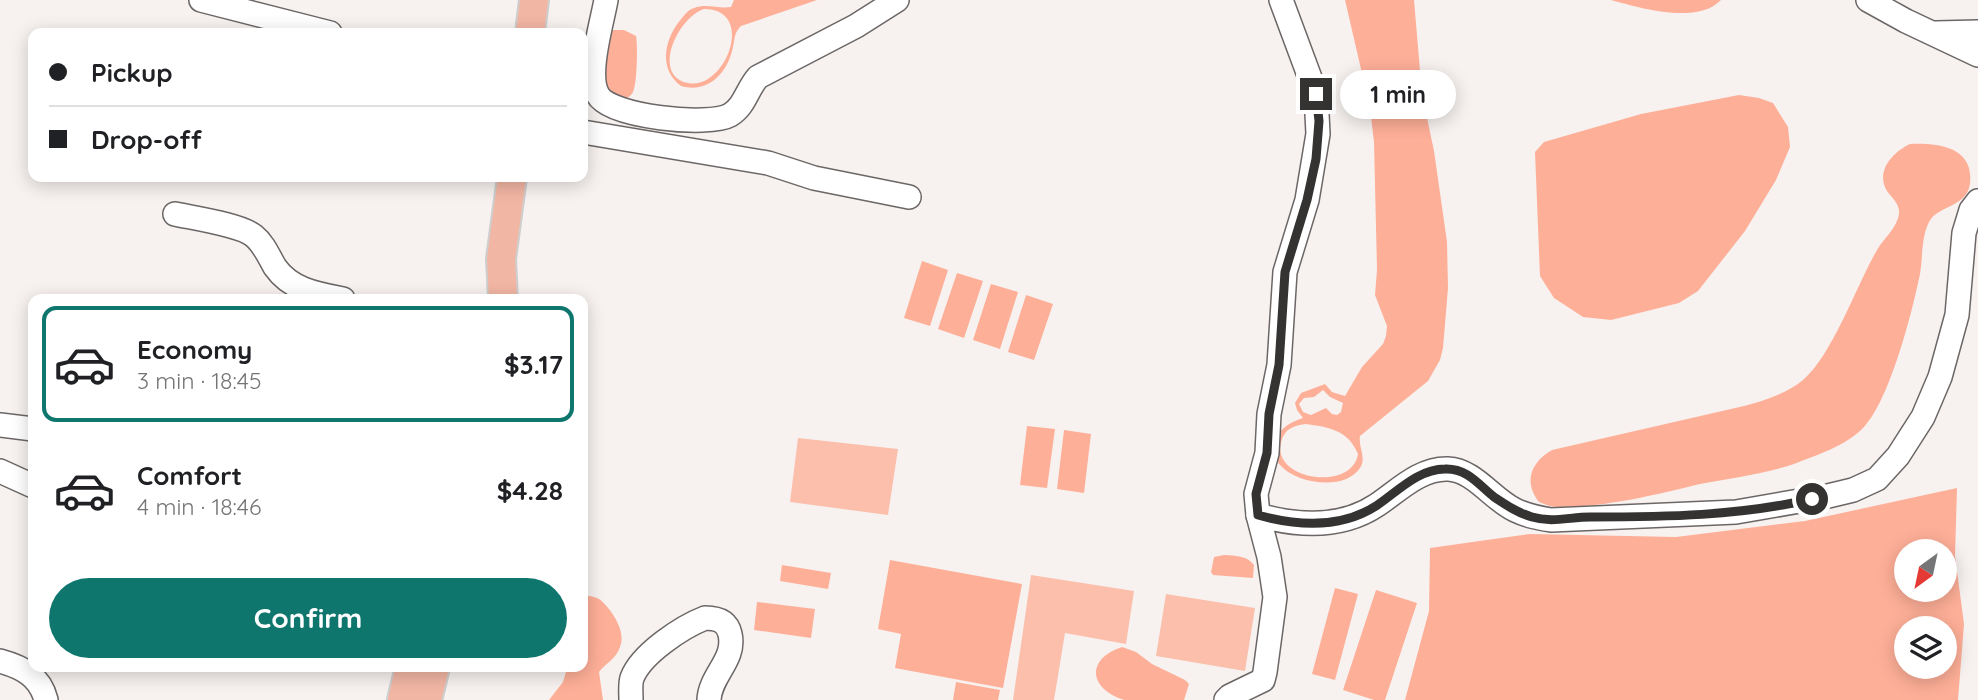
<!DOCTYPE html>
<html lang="en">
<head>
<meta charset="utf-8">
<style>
  body { margin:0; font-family:Quicksand,sans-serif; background:#f2f2f2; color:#202124; height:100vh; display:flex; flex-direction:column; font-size:26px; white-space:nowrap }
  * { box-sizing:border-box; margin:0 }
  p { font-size:23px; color:#757577 }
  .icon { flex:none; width:38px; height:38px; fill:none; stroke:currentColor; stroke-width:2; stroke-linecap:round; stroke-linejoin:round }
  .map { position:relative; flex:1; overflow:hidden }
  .drawer { position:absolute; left:28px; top:294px; width:560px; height:378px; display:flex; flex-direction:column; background:#fff; border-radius:14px; box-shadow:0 4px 18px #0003 }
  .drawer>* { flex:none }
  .banner { position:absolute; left:28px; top:28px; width:560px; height:154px; border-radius:14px; box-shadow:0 4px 18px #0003; display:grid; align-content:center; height:154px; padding:0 21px; background:#fff }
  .needle { width:46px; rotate:213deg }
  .buttons { position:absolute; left:1894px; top:539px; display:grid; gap:14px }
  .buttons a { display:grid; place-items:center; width:63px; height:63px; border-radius:50%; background:#fff; box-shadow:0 4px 18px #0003; font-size:35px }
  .end { position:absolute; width:32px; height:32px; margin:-16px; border:9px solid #353332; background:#fff; box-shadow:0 0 0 4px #fff }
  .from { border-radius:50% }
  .bubble { position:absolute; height:49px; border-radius:24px; background:#fff; box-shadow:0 4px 18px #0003; font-size:23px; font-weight:700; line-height:49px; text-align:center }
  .banner b { display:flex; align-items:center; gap:24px; height:66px; font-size:26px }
  .banner b+b { border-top:2px solid #e0e0e0 }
  .banner i { width:18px; height:18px; background:#202124 }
  ul { padding:12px 0 0; list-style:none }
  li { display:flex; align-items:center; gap:21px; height:116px; margin:0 14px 10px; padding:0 7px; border:4px solid transparent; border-radius:14px }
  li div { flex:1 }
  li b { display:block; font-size:26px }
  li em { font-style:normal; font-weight:700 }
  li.on { border-color:#0f766e }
  li>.icon { width:63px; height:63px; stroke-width:1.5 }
  .button { display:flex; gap:14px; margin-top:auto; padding:14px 21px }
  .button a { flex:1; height:80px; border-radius:42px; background:#0f766e; color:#fff; font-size:28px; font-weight:700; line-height:80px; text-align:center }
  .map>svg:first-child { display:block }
  .green { fill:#feaf98; fill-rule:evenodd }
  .building { fill:#fbbfac }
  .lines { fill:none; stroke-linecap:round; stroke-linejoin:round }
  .minor-casing { stroke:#6c6766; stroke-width:26 }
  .major-casing { stroke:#cfcece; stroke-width:32 }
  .minor { stroke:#fff; stroke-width:23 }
  .major { stroke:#f2b6a4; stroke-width:28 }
  .route { stroke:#353332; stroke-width:9 }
</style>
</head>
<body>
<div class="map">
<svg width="1978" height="700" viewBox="0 0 1978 700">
  <rect width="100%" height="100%" fill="#f7f2f0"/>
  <!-- green -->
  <g class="green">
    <path d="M734,0H817L741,26C734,33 735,38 733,47C728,72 709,94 681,86C659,70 664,42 678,23C683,17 687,10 694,8C707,3 718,9 731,7ZM704,9C757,9 725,91 688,83C651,76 677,18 704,9Z"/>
    <path d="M1345,0H1414L1422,94L1434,151L1447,242L1448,288L1443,348L1440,360L1428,381L1360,436C1358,447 1367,458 1360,468C1345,491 1297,484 1281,466C1261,444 1282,424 1303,418L1297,410L1295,403L1301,393L1325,384L1332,392L1345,396L1362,367L1383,344L1386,336L1387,326L1375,295L1377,270L1374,142L1370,108ZM1323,390L1330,397L1343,403L1341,412L1337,415L1332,414L1326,408L1311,415L1303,412L1299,404L1304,398L1314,397ZM1305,424C1329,427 1348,430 1358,454C1352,492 1272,480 1281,443C1284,429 1293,426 1305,424Z"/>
    <path d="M1611,0H1721C1697,25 1640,8 1611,0Z"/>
    <path d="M608,30H624L636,36C638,46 637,85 633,92C630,97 628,97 624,99L604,94V37Z"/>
    <polygon points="1739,95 1759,98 1773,103 1788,127 1790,147 1776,180 1745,231 1698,291 1679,303 1611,320 1583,317 1554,298 1540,276 1535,152 1544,142 1641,114"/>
    <path d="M1910,144C1929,143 1962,144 1969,168C1978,209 1939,202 1929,222C1921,238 1923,257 1920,274C1912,313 1890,399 1864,427C1846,446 1817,455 1794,464C1764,474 1731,478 1700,484C1655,495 1606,507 1559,507C1552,507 1546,505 1539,502C1523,482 1531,462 1552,450L1744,406C1765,400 1786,394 1803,380C1833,354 1856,286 1877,250C1884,238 1897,228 1899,214C1900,204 1892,198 1887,191C1875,171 1893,152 1910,144Z"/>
    <polygon points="922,261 948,270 930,326 904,318"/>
    <polygon points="957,273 983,281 964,338 938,329"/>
    <polygon points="991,284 1018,292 1000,349 973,340"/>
    <polygon points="1026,295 1053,304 1034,360 1008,352"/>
    <polygon points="1027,426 1055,429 1047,488 1020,485"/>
    <polygon points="1064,430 1091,434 1084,493 1057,489"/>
    <path d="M1957,488L1955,556L1964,624L1958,700H1405L1429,611L1430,548L1530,534L1676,537L1805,521ZM1906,551H1944V590H1906ZM1906,628H1944V667H1906Z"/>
    <path d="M1224,555C1236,556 1246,555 1254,565L1253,578L1213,575L1211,572L1214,557Z"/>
    <polygon points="890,560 1022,584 1003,688 895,668 901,634 878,629"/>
    <polygon points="782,565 831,573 828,589 780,581"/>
    <polygon points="1335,588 1358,594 1335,680 1312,674"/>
    <polygon points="1376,590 1417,603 1385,700 1374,700 1343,690"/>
    <path d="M583,595C589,596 593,596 599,599C611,608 627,632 620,647C616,659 606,663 599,672L603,700H549L563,682L566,672L563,667H583Z"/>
    <polygon points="757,602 815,609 811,638 754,630"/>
    <path d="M1122,647L1136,652L1152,664L1185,680L1189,684L1184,700C1171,700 1134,700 1124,700C1089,689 1085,659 1122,647Z"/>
    <polygon points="956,682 1000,690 998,700 953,700"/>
  </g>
  <!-- building -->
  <g class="building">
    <polygon points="798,438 898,449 888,515 790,502"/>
    <polygon points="1031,575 1134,591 1126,644 1065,633 1054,700 1013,700"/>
    <polygon points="1166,594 1255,608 1245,671 1156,656"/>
  </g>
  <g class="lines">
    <defs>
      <g id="minor">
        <polyline points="201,0 330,33"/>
        <path d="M606,0C602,23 586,75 598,95C610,117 709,127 730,115C745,106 747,89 758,77L856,26L897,0"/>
        <polyline points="1868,0 1906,21 1978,55"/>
        <polyline points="1936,33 1978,32"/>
        <polyline points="583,132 768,163 814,178 909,197"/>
        <path d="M175,214C193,218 241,225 254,236C264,244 269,257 275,267C291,290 317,294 343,299"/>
        <polyline points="0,425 33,429"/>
        <polyline points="0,471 33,486"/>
        <polyline points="1258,515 1256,494 1267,453 1269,414 1279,365 1285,272 1307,200 1318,134 1316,94 1281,0"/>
        <path d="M0,661C22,667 40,676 46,700"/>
        <path d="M631,700C631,693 630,684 632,678C641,654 682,627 705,618C717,618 727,621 730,634C736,660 710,675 709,700"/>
        <path d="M1226,700L1230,696L1263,680L1265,672L1275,597L1269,557L1258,515C1297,526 1341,529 1377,505C1398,491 1420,468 1448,469C1474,470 1492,499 1515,510C1527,516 1539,518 1551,520L1736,512L1828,496L1853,490L1877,479L1898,456L1923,417L1940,377L1957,315L1964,233L1971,210L1978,201"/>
      </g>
      <g id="major">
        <polyline points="530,33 534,0"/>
        <polyline points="503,299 501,259 512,177"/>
        <polyline points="402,700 410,667"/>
        <polyline points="427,700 435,667"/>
      </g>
    </defs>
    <!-- minor casing -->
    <use href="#minor" class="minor-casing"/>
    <!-- major casing -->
    <use href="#major" class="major-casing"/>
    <!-- minor -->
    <use href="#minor" class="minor"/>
    <!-- major -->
    <use href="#major" class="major"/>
  </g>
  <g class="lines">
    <!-- route -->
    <path class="route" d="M1316,94L1319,121L1316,159L1307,200L1285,272L1279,365L1269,414L1267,453L1256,494L1258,515C1297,526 1340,529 1376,506C1397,492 1418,469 1445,469C1467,468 1479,485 1494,497C1506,505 1518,513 1532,517C1552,523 1570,517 1590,517C1665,517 1739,516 1812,499"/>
  </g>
</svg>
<div class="buttons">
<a><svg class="needle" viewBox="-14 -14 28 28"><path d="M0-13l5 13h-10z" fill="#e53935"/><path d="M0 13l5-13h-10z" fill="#757577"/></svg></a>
<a><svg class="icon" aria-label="layers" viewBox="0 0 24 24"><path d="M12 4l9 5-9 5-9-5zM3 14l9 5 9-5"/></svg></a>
</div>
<i class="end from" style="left:1812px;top:499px"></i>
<i class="end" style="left:1316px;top:94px"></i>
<div class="bubble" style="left:1340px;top:70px;width:116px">1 min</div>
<div class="banner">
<b><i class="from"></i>Pickup</b>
<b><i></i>Drop-off</b>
</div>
<section class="drawer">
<ul>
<li class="on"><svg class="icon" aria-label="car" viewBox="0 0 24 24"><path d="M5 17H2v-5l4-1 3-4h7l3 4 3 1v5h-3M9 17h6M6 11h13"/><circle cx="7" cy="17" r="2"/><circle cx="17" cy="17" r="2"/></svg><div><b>Economy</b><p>3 min · 18:45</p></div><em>$3.17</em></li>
<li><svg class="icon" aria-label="car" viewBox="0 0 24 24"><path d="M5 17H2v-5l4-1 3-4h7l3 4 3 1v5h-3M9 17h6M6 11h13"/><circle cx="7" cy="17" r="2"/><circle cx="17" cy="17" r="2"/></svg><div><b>Comfort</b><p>4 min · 18:46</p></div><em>$4.28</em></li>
</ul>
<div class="button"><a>Confirm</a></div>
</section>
</div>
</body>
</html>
